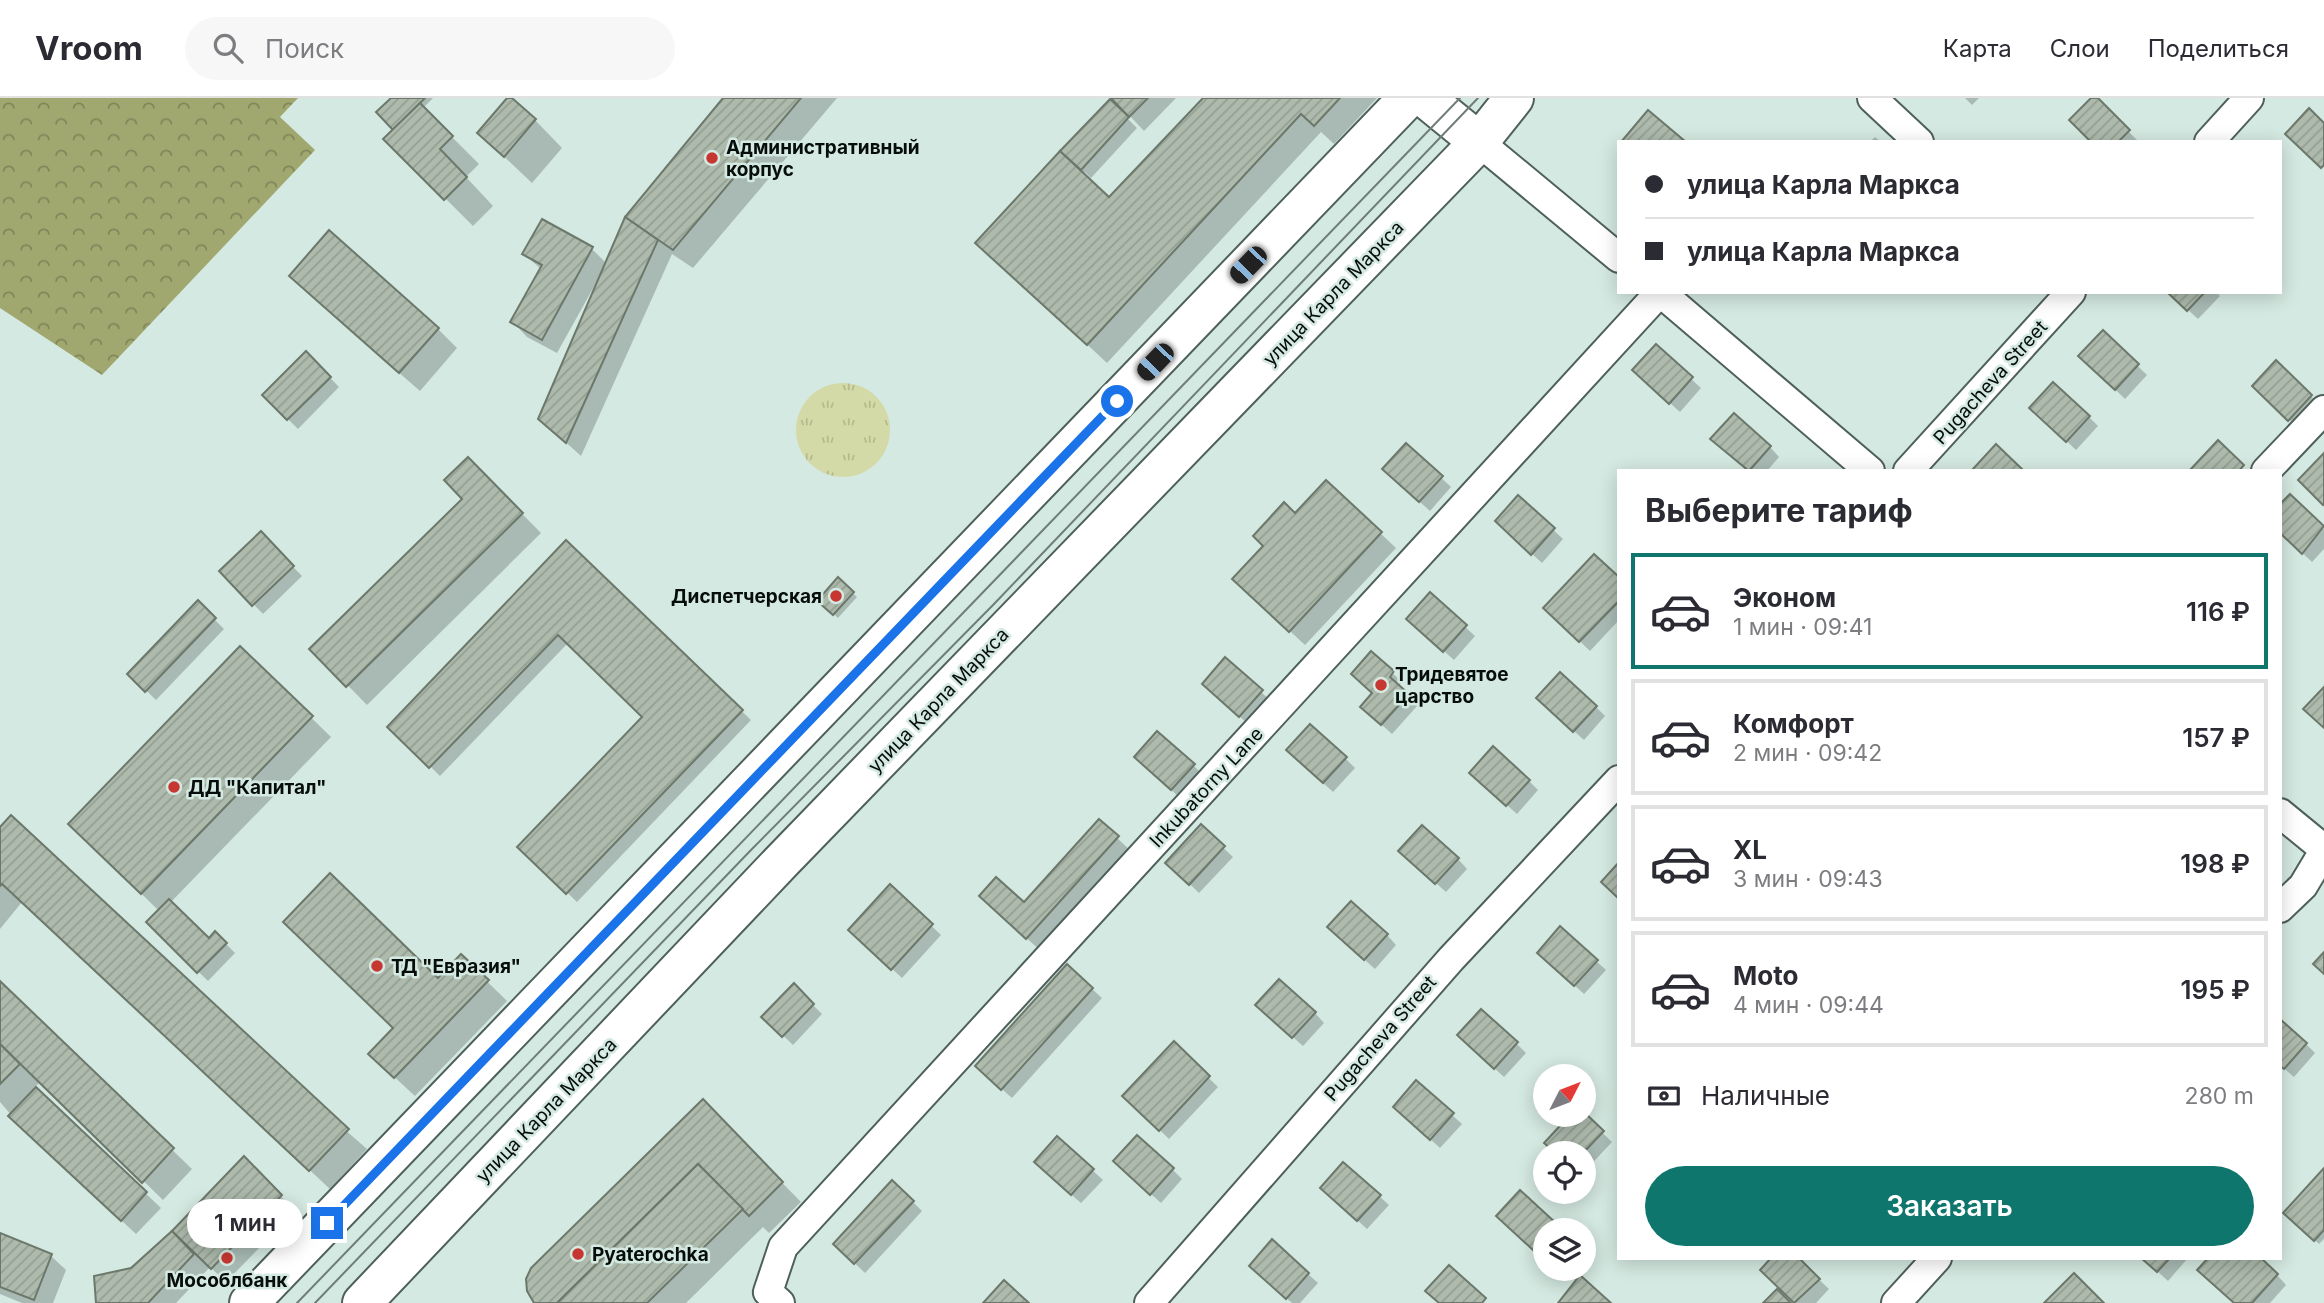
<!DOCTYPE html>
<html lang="ru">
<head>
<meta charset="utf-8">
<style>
  body { margin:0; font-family:Inter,sans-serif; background:#f7f7f7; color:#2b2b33; height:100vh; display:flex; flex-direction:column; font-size:26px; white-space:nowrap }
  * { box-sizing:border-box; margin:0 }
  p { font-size:23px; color:#7c7c81 }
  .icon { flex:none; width:38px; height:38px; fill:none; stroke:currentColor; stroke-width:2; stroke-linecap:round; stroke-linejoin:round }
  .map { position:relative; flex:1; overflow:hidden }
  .details { position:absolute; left:1617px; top:371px; width:665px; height:791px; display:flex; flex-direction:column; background:#fff; border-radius:0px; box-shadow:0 4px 18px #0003 }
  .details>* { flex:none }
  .hud { position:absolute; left:1617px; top:42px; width:665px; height:154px; border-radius:0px; box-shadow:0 4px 18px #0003; display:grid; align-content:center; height:154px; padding:0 28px; background:#fff }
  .needle { width:46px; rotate:48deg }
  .controls { position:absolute; left:1533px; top:966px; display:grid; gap:14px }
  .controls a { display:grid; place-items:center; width:63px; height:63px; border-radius:50%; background:#fff; box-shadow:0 4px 18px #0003; font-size:35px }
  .end { position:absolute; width:32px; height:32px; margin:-16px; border:9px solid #1a73e8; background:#fff; box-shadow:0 0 0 4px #fff }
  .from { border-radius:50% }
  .bubble { position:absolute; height:49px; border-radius:24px; background:#fff; box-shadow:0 4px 18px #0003; font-size:23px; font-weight:600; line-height:49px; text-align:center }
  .car { position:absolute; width:21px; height:42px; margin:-21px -10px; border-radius:9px; box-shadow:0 0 5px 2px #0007; background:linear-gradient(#222 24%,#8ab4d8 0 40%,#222 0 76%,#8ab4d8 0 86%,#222 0) }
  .hud b { display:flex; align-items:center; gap:24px; height:66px; font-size:26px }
  .hud b+b { border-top:2px solid #e1e1e2 }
  .hud i { width:18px; height:18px; background:#2b2b33 }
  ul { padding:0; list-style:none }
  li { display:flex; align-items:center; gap:21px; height:116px; margin:0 14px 10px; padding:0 14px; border:4px solid #e1e1e2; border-radius:0px }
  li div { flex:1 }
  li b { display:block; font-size:26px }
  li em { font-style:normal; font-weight:600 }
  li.active { border-color:#0f766e }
  li>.icon { width:63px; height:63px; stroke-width:1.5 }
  h2 { padding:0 28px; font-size:32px; line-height:84px }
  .pay { display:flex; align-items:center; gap:18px; height:77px; padding:0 28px; font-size:26px }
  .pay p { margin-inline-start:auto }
  .button { display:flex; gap:14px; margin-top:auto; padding:14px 28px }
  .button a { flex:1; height:80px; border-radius:42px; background:#0f766e; color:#fff; font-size:28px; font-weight:600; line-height:80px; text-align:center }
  header { display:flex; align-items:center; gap:42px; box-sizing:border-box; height:98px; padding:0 35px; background:#fff; border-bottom:2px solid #e1e1e2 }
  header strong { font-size:33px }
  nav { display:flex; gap:38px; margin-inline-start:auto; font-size:24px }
  .search { width:490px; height:63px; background:#f7f7f7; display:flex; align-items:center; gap:18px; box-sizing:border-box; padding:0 24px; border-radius:38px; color:#7c7c81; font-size:26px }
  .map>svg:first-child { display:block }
  .grass { fill:url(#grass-tufts) }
  .forest { fill:url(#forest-crowns) }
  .shadow { fill:#0003 }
  .building { fill:url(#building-hatch); stroke:#6c786b; stroke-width:2 }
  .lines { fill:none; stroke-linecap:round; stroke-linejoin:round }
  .street-casing { stroke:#4e605a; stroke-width:32 }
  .primary-casing { stroke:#4e605a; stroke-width:42 }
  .street { stroke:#fff; stroke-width:28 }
  .primary { stroke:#fff; stroke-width:38 }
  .tram { stroke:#6f7d78; stroke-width:2 }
  .route { stroke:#1a73e8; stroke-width:9 }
  .poi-dot { fill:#c63731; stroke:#d4e9e1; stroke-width:2.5 }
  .labels { text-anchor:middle; stroke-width:5; stroke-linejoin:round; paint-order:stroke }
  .poi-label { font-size:19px; font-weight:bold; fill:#060d0b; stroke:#d4e9e1; text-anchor:start }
  .street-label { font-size:19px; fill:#060d0b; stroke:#d4e9e1 }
</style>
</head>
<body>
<header>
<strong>Vroom</strong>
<div class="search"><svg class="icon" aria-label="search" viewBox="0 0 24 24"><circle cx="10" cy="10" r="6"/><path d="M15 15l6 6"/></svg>Поиск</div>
<nav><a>Карта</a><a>Слои</a><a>Поделиться</a></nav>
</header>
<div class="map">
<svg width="2324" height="1205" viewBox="0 0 2324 1205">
  <defs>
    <pattern id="grass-tufts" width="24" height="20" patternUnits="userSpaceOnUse" patternTransform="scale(1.75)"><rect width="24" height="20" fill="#d3daa7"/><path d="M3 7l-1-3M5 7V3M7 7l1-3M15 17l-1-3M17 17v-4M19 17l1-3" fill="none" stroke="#b4ba8e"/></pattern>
    <pattern id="forest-crowns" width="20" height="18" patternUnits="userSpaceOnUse" patternTransform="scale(1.75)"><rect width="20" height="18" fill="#a0a76f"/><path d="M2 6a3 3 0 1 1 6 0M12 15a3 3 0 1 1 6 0" fill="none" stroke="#808659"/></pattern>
    <pattern id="building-hatch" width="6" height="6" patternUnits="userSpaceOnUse" patternTransform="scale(1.75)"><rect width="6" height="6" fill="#adbaac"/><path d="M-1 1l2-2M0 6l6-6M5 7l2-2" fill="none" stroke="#939f93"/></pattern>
  </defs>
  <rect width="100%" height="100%" fill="#d4e9e1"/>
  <!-- grass -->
  <circle class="grass" cx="843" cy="332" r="47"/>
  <!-- forest -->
  <polygon class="forest" points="0,0 298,0 280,19 315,52 102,277 0,210"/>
  <!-- shadow -->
  <g class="shadow">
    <polygon points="393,0 433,0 423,10 479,66 466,79 493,108 473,128 386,41 396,31"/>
    <polygon points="725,0 837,0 693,170 672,156 581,358 540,321 598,186 596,185 557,255 527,239 513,224 542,172 524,156 542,123 592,151 607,166 627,120"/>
    <polygon points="1113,0 1176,0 1144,33 1127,15 1127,20 1137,30 1091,80 1085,74 1083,77 1109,101 1205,0 1377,0 1334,46 1321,34 1107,265 978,145"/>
    <polygon points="1965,0 1979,0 1972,7"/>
    <polygon points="2094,0 2095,0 2138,43 2093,44"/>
    <polygon points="535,22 562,50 532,85 479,35"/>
    <polygon points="1875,39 1881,44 1870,44"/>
    <polygon points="2169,194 2216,194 2220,198 2198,221"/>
    <polygon points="310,197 438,231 457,250 420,293"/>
    <polygon points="2103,235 2147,277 2125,301 2081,258"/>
    <polygon points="1656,249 1701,290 1680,314 1644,282"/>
    <polygon points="306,255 339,289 298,331 264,297"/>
    <polygon points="2276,265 2321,308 2299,331 2254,288"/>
    <polygon points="2032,310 2089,319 2098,328 2076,352"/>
    <polygon points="1406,347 1451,389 1430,413 1394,381"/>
    <polygon points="1770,349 1779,359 1767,373 1747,373 1722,350"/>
    <polygon points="468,361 541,435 367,607 312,551 464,401"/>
    <polygon points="1326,384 1396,450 1305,547 1249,495 1295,417"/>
    <polygon points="2290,398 2324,431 2324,451 2312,464 2280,434"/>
    <polygon points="1518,399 1563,441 1542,465 1506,432"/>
    <polygon points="260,435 302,478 263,516 221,473"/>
    <polygon points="566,445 751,622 577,804 520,749 645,619 568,545 440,678 390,629"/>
    <polygon points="1619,481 1619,522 1590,553 1545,510"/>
    <polygon points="838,482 857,499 838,520 819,502"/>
    <polygon points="1430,497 1475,538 1454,562 1418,530"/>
    <polygon points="198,505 224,531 156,602 129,576"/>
    <polygon points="240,550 331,639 170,805 209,842 215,835 235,855 208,883 148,824 159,813 70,725"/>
    <polygon points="1372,556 1402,584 1398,589 1418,607 1392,636 1372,618 1374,595"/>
    <polygon points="1261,594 1271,603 1249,627 1214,595"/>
    <polygon points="1596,609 1605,618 1584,642 1548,610"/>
    <polygon points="1345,660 1355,670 1333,694 1298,662"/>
    <polygon points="1193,667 1203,677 1181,701 1146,668"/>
    <polygon points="1529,683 1538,692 1517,716 1481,684"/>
    <polygon points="1201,729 1233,759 1199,795 1168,765"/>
    <polygon points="0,731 367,1051 330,1091 22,804 0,831"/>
    <polygon points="1117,740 1132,754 1042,854 996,813 1024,807"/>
    <polygon points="1458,761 1467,771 1446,794 1410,762"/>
    <polygon points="890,788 941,837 902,880 860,841"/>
    <polygon points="1387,837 1396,847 1375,871 1339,839"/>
    <polygon points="461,858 507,903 415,998 390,975"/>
    <polygon points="1596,863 1606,872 1584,896 1549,864"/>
    <polygon points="0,886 192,1071 163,1102 41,983 34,990 161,1110 136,1136 25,1033 0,1004"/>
    <polygon points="794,888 822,916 793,947 764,919"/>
    <polygon points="1092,891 1102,900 1012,1000 987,978"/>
    <polygon points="1315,915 1324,925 1303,948 1267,916"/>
    <polygon points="1516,945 1526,955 1504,979 1469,947"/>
    <polygon points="1174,946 1218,989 1169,1041 1125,998"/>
    <polygon points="2306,946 2315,955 2294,979 2280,967"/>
    <polygon points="703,1004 801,1104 769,1135 763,1129 686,1205 536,1205"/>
    <polygon points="1452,1017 1462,1026 1440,1050 1405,1018"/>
    <polygon points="1573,1017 1584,1017 1612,1044 1584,1074 1584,1055 1556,1055 1546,1045"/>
    <polygon points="1057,1040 1103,1082 1081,1105 1045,1074"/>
    <polygon points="244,1060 295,1113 226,1184 210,1169 176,1205 97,1205 173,1134"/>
    <polygon points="1173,1072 1182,1081 1161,1105 1125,1073"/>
    <polygon points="2324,1073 2324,1141 2319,1146 2286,1115"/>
    <polygon points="1520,1095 1561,1132 1545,1132 1543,1160 1508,1128"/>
    <polygon points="1379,1098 1389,1107 1367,1131 1332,1099"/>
    <polygon points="913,1104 922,1113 865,1175 835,1146"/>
    <polygon points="0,1137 51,1158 66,1172 53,1205 22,1205 0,1196"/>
    <polygon points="1796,1160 1829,1191 1816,1205 1796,1205 1762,1172"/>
    <polygon points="2143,1160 2188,1160 2168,1183"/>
    <polygon points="1308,1176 1318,1185 1300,1205 1292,1205 1260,1177"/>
    <polygon points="2277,1177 2286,1187 2270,1205 2235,1205"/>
  </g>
  <!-- building -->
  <g class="building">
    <polygon points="391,0 425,0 393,32 376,14"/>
    <polygon points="507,0 512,0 536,21 504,59 477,35"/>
    <polygon points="723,0 801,0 673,152 625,119"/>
    <polygon points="1111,0 1148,0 1129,19"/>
    <polygon points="1203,0 1340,0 1314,28 1301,16 1087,247 975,145 1060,53 1109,99"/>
    <polygon points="2091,0 2098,0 2130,32 2118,44 2091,44 2069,22"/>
    <polygon points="1110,1 1129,19 1081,72 1060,53"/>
    <polygon points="420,5 453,38 440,51 467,79 444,102 383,41"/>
    <polygon points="2309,10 2324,25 2324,67 2321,70 2285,36"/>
    <polygon points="1648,12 1686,44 1621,44"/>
    <polygon points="625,119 658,142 566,345 538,321"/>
    <polygon points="542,121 593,149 542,242 510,224 542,167 522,156"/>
    <polygon points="329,132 439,230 399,275 289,178"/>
    <polygon points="2167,194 2205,194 2187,213"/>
    <polygon points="2103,232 2139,266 2115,292 2078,258"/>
    <polygon points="1656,246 1693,279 1669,306 1632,272"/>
    <polygon points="306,253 331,279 287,322 262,297"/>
    <polygon points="2276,262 2312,297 2288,323 2252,288"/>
    <polygon points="2053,284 2090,318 2066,344 2029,310"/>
    <polygon points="1734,315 1771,348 1749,373 1710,341"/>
    <polygon points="2218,342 2244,367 2239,373 2189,373"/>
    <polygon points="1406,345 1443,378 1419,404 1382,371"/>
    <polygon points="1996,346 2024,373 1972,372"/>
    <polygon points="2324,355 2324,406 2323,407 2298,382"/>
    <polygon points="468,359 523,415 346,589 309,551 462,401 444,382"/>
    <polygon points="1326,382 1382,434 1289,534 1232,481 1263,448 1253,438 1284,404 1295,415"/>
    <polygon points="2290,396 2324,428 2302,456 2280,435 2280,406"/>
    <polygon points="1518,397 1555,430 1531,457 1495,423"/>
    <polygon points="261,433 294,468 252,508 219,473"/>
    <polygon points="566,442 743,612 566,796 517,749 642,619 558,537 429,670 387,629"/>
    <polygon points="1594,456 1619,479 1619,503 1579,544 1543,510"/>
    <polygon points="838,479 854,494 833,517 817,503"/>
    <polygon points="1430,494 1467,527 1443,554 1406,521"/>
    <polygon points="198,502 216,520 145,594 127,576"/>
    <polygon points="240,548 313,618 141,796 68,726"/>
    <polygon points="1371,553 1394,573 1390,579 1409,596 1381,627 1360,609 1372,595 1351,576"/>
    <polygon points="1225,559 1263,592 1239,619 1202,586"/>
    <polygon points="1560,574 1597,608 1573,634 1536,600"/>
    <polygon points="2324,589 2324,630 2303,611"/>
    <polygon points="1310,626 1347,659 1323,685 1286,652"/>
    <polygon points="1157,633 1195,666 1171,692 1134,659"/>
    <polygon points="1493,648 1530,682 1506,708 1469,675"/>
    <polygon points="11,717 349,1031 309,1073 2,786 0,788 0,729"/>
    <polygon points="1099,721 1119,738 1026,841 979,798 996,779 1024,804"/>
    <polygon points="1201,726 1225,748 1189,787 1165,765"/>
    <polygon points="1422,727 1459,760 1435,786 1398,753"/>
    <polygon points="1619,764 1619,801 1601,784"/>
    <polygon points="330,775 438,880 461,856 489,882 394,980 368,956 393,930 283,824"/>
    <polygon points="890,786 933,826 891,872 848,832"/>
    <polygon points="169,801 209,840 215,833 227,845 197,875 146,824"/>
    <polygon points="1351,803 1388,836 1364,862 1327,829"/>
    <polygon points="1560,828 1598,862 1574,888 1537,855"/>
    <polygon points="2324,854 2324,876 2313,866"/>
    <polygon points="1067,866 1093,890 1001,992 975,968"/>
    <polygon points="1279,881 1316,914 1292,940 1255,907"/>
    <polygon points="0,883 174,1050 142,1085 0,946"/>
    <polygon points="794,885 814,906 782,939 761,919"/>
    <polygon points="1481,911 1518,944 1494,971 1457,937"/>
    <polygon points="2280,921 2307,945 2284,971 2280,968"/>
    <polygon points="1174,943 1210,978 1159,1033 1122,998"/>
    <polygon points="0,946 20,966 0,986"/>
    <polygon points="1416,982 1454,1015 1430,1042 1393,1009"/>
    <polygon points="36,989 147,1094 121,1123 8,1018"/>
    <polygon points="703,1001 783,1084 749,1118 698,1066 557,1205 534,1205 527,1193 526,1181 531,1170"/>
    <polygon points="1584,1014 1604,1033 1583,1055 1555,1055 1544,1045 1570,1017 1584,1017"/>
    <polygon points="1137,1037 1174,1070 1150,1097 1113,1063"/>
    <polygon points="1057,1038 1094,1071 1071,1097 1034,1064"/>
    <polygon points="244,1058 282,1097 211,1171 172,1133"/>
    <polygon points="1343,1064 1381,1097 1357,1123 1320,1090"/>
    <polygon points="698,1066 743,1111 647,1205 557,1205"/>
    <polygon points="2324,1070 2324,1132 2314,1143 2283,1115"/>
    <polygon points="892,1082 914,1103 854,1166 833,1146"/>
    <polygon points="1520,1092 1557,1126 1551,1132 1545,1132 1545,1138 1533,1152 1496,1118"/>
    <polygon points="172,1133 194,1156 148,1205 96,1205 94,1178 131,1170"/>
    <polygon points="0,1135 52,1156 34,1202 0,1189"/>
    <polygon points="1272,1141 1309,1175 1286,1201 1249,1168"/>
    <polygon points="1771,1160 1799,1160 1820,1181 1794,1205 1760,1172"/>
    <polygon points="2141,1160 2170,1160 2157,1174"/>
    <polygon points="2208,1160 2261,1160 2278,1176 2252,1205 2234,1205 2197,1172"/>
    <polygon points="1449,1167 1486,1200 1482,1205 1439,1205 1425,1193"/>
    <polygon points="2074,1175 2104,1205 2044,1205"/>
    <polygon points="1580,1177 1611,1205 1558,1205"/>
    <polygon points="1004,1182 1029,1205 983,1205"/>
    <polygon points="1777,1191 1791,1205 1763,1205"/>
  </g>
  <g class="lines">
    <defs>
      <g id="street">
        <polyline points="1872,0 1919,44"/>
        <polyline points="1479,44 1619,160"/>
        <polyline points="2209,44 2249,0"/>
        <polyline points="1660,194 1870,373"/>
        <polyline points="1908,373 2071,194"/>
        <polyline points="2266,373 2324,312"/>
        <polyline points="2280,715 2324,751"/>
        <polyline points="2280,810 2303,788 2324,753"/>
        <polyline points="780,1205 768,1194 783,1149 1660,194"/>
        <polyline points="1149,1205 1451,861 1619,682"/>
        <polyline points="1896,1205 1937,1160"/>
      </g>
      <g id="primary">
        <polyline points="1425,0 1479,44"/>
        <polyline points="249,1205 1408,0"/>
        <polyline points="362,1205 782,763 1479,44 1514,0"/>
      </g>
    </defs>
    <!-- street casing -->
    <use href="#street" class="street-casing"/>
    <!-- primary casing -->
    <use href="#primary" class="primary-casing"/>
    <!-- street -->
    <use href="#street" class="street"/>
    <!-- primary -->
    <use href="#primary" class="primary"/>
    <!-- tram -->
    <g class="tram">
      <polyline points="297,1205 1460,0"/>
      <polyline points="315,1205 751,752 994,506 1478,0"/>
    </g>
  </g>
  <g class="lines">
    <!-- route -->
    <polyline class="route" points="327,1125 1117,303"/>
  </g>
  <!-- markers -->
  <g class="poi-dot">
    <circle cx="712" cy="60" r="7"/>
    <circle cx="836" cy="498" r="7"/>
    <circle cx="1381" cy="587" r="7"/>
    <circle cx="174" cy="689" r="7"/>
    <circle cx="377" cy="868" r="7"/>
    <circle cx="578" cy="1156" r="7"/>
    <circle cx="227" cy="1160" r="7"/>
  </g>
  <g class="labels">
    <!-- poi labels -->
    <g class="poi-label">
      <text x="726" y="56">Административный<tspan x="726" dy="22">корпус</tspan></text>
      <text x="822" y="505" text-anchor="end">Диспетчерская</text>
      <text x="1395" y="583">Тридевятое<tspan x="1395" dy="22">царство</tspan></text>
      <text x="188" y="696">ДД "Капитал"</text>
      <text x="391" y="875">ТД "Евразия"</text>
      <text x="592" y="1163">Pyaterochka</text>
      <text x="227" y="1189" text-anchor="middle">Мособлбанк</text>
    </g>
    <!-- street labels -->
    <g class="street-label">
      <text transform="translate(1333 195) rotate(-46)" y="7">улица Карла Маркса</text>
      <text transform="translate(1990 284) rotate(-48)" y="7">Pugacheva Street</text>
      <text transform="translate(938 602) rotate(-46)" y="7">улица Карла Маркса</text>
      <text transform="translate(1206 689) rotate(-47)" y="7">Inkubatorny Lane</text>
      <text transform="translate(1380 940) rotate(-49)" y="7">Pugacheva Street</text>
      <text transform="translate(546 1012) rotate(-46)" y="7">улица Карла Маркса</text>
    </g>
  </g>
</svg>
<div class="controls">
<a><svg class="needle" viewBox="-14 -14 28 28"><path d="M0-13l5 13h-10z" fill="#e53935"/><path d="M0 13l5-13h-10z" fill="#7c7c81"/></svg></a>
<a><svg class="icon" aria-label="locate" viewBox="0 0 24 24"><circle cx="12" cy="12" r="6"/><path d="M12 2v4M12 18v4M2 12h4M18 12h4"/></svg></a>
<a><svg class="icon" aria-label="layers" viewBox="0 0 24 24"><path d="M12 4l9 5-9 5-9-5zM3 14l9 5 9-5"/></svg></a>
</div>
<i class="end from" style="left:1117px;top:303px"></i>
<i class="end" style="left:327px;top:1125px"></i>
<div class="bubble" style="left:187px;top:1101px;width:116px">1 мин</div>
<i class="car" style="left:1248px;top:167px;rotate:224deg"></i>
<i class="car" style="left:1155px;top:264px;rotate:224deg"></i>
<div class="hud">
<b><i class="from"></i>улица Карла Маркса</b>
<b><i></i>улица Карла Маркса</b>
</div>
<section class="details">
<h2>Выберите тариф</h2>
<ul>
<li class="active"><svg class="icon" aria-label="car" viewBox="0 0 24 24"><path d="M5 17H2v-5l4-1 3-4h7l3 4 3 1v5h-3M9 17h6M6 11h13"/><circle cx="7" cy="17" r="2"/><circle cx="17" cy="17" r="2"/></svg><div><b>Эконом</b><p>1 мин · 09:41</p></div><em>116 ₽</em></li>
<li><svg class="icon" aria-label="car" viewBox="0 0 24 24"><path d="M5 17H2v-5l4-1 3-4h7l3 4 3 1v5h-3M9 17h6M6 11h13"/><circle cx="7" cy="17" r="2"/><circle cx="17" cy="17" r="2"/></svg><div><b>Комфорт</b><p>2 мин · 09:42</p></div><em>157 ₽</em></li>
<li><svg class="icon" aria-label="car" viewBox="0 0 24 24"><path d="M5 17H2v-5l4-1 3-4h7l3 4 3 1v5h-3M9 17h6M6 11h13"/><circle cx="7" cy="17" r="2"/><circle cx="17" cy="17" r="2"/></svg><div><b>XL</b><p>3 мин · 09:43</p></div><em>198 ₽</em></li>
<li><svg class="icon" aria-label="car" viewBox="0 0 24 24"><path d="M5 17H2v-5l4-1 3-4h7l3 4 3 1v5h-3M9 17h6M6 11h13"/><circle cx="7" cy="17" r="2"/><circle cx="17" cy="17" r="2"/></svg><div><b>Moto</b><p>4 мин · 09:44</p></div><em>195 ₽</em></li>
</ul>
<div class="pay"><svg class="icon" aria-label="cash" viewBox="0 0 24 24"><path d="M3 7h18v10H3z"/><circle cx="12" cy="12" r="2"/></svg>Наличные<p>280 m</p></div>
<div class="button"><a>Заказать</a></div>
</section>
</div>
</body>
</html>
